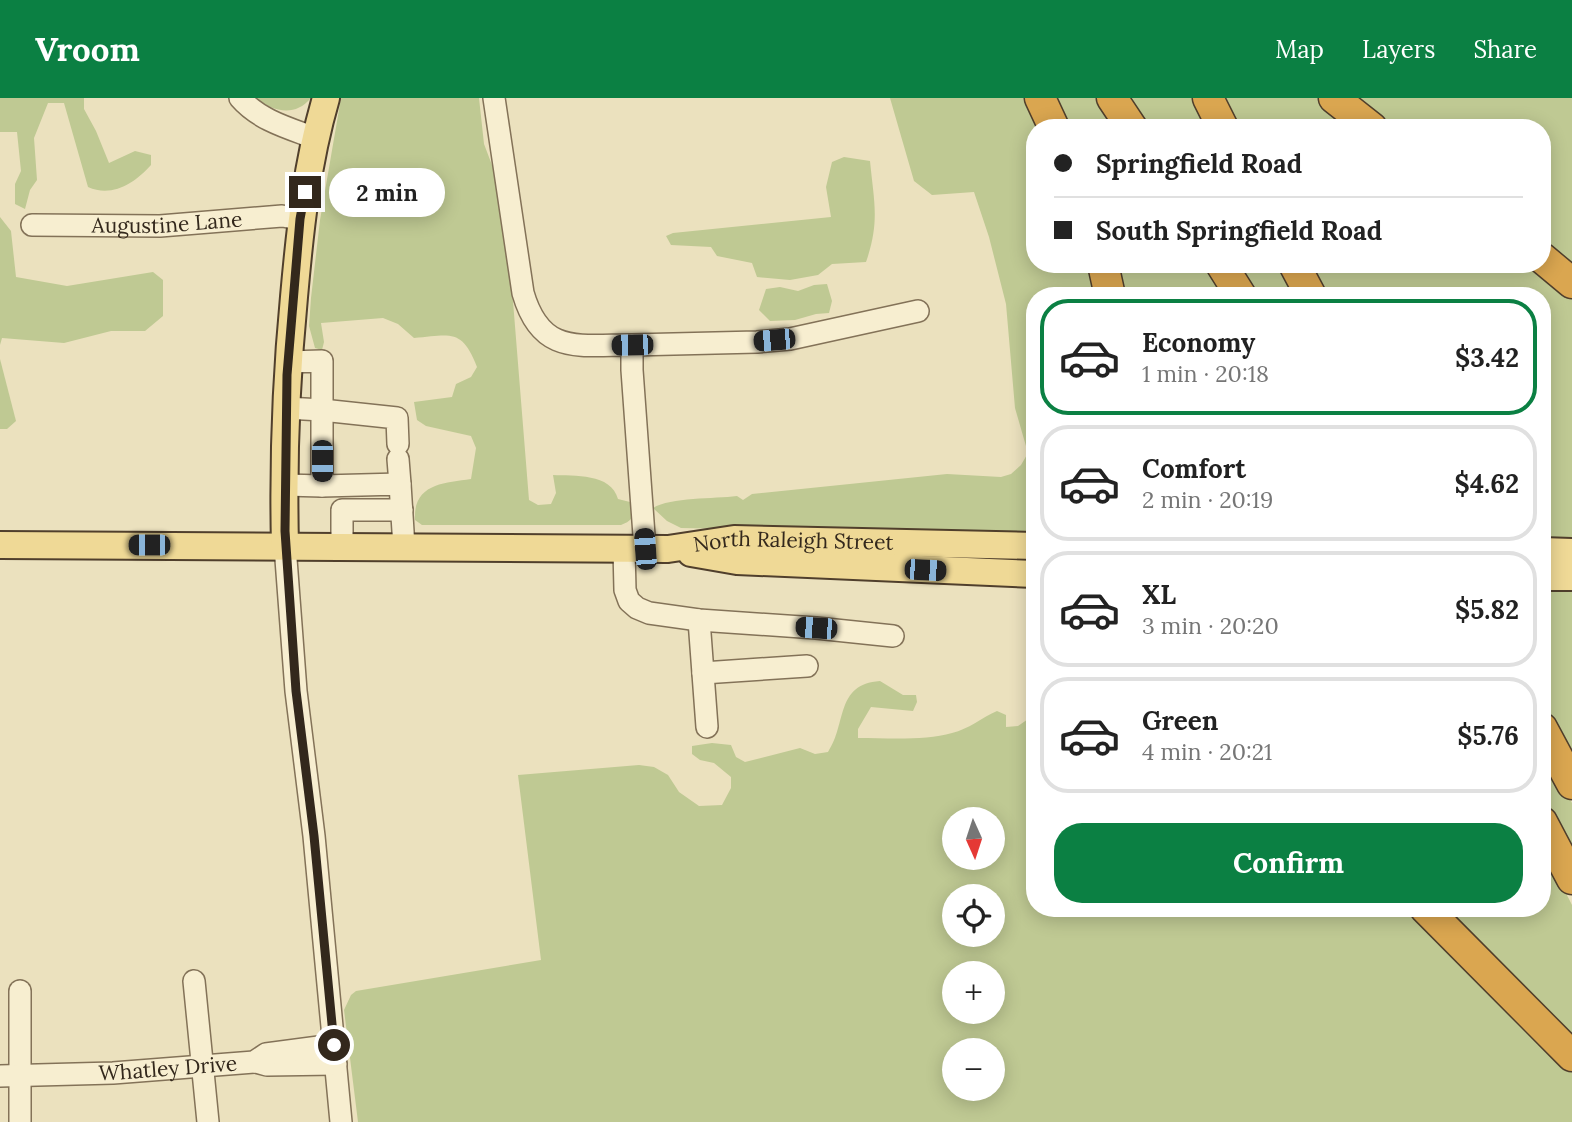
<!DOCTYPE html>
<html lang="en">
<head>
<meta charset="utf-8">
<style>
  body { margin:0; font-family:Lora,serif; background:#f2f2f2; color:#222; height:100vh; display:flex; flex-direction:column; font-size:26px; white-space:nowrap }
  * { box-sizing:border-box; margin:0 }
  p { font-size:23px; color:#767676 }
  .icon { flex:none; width:38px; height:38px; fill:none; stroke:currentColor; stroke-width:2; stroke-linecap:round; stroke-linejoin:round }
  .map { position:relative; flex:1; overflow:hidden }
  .details { position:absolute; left:1026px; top:189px; width:525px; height:630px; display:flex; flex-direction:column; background:#fff; border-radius:28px; box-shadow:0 4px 18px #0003 }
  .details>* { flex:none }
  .banner { position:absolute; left:1026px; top:21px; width:525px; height:154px; border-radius:28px; box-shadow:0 4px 18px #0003; display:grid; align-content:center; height:154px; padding:0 28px; background:#fff }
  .needle { width:46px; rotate:177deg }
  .tools { position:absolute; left:942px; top:709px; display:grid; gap:14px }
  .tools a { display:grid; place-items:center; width:63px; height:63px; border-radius:50%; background:#fff; box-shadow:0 4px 18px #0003; font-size:35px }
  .end { position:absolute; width:32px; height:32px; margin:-16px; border:9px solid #33281c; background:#fff; box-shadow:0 0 0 4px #fff }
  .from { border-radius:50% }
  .bubble { position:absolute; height:49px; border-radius:24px; background:#fff; box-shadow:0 4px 18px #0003; font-size:23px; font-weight:800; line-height:49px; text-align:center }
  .car { position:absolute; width:21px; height:42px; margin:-21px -10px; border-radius:9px; box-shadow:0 0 5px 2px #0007; background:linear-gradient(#222 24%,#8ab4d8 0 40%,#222 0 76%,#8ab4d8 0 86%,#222 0) }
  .banner b { display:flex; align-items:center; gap:24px; height:66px; font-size:26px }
  .banner b+b { border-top:2px solid #e0e0e0 }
  .banner i { width:18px; height:18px; background:#222 }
  ul { padding:12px 0 0; list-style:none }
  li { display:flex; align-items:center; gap:21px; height:116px; margin:0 14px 10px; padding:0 14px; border:4px solid #e0e0e0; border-radius:28px }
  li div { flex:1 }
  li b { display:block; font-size:26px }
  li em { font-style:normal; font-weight:800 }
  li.selected { border-color:#0b8043 }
  li>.icon { width:63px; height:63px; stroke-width:1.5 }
  .cta { display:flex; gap:14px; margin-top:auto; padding:14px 28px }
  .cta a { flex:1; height:80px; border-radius:28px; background:#0b8043; color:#fff; font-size:28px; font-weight:800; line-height:80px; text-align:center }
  header { display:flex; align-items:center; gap:42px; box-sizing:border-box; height:98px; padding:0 35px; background:#0b8043; color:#fff }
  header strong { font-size:33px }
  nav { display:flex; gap:38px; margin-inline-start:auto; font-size:24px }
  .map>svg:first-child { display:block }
  .green { fill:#bfc993; fill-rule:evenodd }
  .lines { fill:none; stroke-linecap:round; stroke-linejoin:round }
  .minor-casing { stroke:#837258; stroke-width:24 }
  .major-casing { stroke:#503f2c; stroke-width:30 }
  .highway-casing { stroke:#503f2c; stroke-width:33 }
  .minor { stroke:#f7eed0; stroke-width:21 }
  .major { stroke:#efd996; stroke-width:26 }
  .highway { stroke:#daa650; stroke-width:30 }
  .route { stroke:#33281c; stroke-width:9 }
  .labels { text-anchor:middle; stroke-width:5; stroke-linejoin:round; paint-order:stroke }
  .street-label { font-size:21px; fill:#33281c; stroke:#f3ebcd }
</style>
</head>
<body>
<header>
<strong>Vroom</strong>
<nav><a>Map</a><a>Layers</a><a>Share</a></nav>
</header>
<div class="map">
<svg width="1572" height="1024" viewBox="0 0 1572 1024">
  <rect width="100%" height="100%" fill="#ebe1be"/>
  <!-- green -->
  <g class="green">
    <path d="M0,0H84V11L96,33L109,65L135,53L151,57V67C135,85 112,100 88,89L64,5H48L34,40L37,82L30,92L25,111L15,106V86L21,73L17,34H0Z"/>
    <path d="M255,0H311C294,20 273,13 255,0Z"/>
    <path d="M341,0H479L484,46L495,75L510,166L529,402L538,407L551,406L556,395L553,377C574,378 611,375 618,401L630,404L635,409C634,420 631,423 621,427H422L415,422C413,386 443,385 471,381L476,350L471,338L426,328L417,322L414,304L452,299L456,286L471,279L477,269C462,230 451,237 414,240L398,226L383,220L321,225L324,244L322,252L315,250L309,228L311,200L320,122Z"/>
    <path d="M890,0H1034L1047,30H1034V166H1094L1101,198H1034V437L681,430L667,423L653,410C671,399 714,401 737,398L743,402L752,396L947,376L1001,379L1011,376L1021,367L1028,355L1015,310L1006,206L989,139L974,94L932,97L914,83Z"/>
    <polygon points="1047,0 1100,0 1121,30 1061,30"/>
    <polygon points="1130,0 1195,0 1210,30 1150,30"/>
    <polygon points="1221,0 1321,0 1359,30 1237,30"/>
    <polygon points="1340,0 1572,0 1572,177 1542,156 1542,30 1379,30"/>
    <path d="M844,59L870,63C874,104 880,124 866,164L832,166L818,177L790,182L757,179L752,165L717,158L711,149L671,147L666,138L673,135L831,119L826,89L832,64Z"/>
    <polygon points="0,119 11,133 16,179 67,188 153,174 163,182 163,218 145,233 111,233 64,245 2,240 0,247"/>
    <polygon points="1111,166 1210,166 1230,198 1117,198"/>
    <polygon points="1239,166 1282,166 1298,198 1258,198"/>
    <polygon points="1309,166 1534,166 1572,198 1572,441 1542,441 1542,198 1325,198"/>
    <polygon points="827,186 832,203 829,215 816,216 795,222 770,223 759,212 766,191 780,189 798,193 814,187"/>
    <polygon points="0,261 16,323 7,331 0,331"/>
    <polygon points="1542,491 1572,491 1572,660 1542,605"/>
    <path d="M880,583L903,597H916L917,604L913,613L871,609L858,631V640C886,640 925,643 952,635C969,631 981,620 997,613L1006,617V629L1018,628L1034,617V810H1407L1508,912L1572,973V1024H358L344,912L351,897L356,893L541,862L518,677L639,667L654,669L668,677L679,694L699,708L722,707L731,690V679L714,665L700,662L692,656V648L712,645L731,647L736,659L745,664L800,650L815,656L828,654C847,626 835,586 880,583ZM954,721H992V760H954ZM954,798H992V836H954ZM954,875H992V914H954ZM954,952H992V990H954Z"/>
    <polygon points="1542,647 1572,705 1572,760 1542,704"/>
    <polygon points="1542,748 1572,807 1572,950 1443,810 1542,810"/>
  </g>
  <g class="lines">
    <defs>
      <g id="minor">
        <path d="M240,0C259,22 288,30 315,40"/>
        <path d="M494,0L523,195C541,257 577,247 632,247V272L645,451"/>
        <path id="s1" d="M32,127L160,128L282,118L300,121"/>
        <polyline points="632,247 757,244 790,241 918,213"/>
        <polyline points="286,310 322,312 322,263 288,264"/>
        <polyline points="398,361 400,386"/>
        <polyline points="285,387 322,388 322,312 397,320 398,346"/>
        <polyline points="322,388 400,386 404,449"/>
        <polyline points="285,448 296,593 314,738 341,1024"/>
        <polyline points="342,449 342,412 402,412"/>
        <polyline points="624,451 625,492 629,503 637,510 649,515 699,522 816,530 893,538"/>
        <polyline points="699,522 707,629"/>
        <polyline points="703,575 807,568"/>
        <polyline points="194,883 208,1024"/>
        <polyline points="20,893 20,1024"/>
        <polyline points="256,964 267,967 336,966"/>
        <path id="s2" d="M0,978L113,975L254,964L266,956L334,947"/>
      </g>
      <g id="major">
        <path id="s3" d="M0,447L668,451L734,441L1034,448"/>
        <path d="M285,448C283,365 286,282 294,199C300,131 307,65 326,0"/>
        <polyline points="1542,453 1572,454"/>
        <polyline points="691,455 737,463 1034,476"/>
        <polyline points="1542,479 1572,479"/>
      </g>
      <g id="highway">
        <polyline points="1040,0 1054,30"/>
        <polyline points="1112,0 1132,30"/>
        <polyline points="1208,0 1223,30"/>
        <polyline points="1334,0 1372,30"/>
        <polyline points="1542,160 1572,185"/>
        <polyline points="1103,166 1110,198"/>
        <polyline points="1221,166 1241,198"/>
        <polyline points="1294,166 1311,198"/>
        <polyline points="1542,630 1572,686"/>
        <polyline points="1542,724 1572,781"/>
        <polyline points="1425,810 1572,958"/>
      </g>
    </defs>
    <!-- minor casing -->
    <use href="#minor" class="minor-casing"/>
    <!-- major casing -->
    <use href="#major" class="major-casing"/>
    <!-- highway casing -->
    <use href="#highway" class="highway-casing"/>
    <!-- minor -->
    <use href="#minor" class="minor"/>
    <!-- major -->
    <use href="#major" class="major"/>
    <!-- highway -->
    <use href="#highway" class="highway"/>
  </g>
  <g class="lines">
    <!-- route -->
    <polyline class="route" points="305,94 300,121 287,277 285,433 296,593 314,738 334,947"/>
  </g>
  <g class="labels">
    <!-- street labels -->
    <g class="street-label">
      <text dy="7" stroke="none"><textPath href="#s1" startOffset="135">Augustine Lane</textPath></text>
      <text dy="7" stroke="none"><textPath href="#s3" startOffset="794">North Raleigh Street</textPath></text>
      <text dy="7" stroke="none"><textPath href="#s2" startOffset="168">Whatley Drive</textPath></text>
    </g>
  </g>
</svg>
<div class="tools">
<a><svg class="needle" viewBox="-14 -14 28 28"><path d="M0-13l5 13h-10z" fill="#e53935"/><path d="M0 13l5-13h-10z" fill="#767676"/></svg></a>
<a><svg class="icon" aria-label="locate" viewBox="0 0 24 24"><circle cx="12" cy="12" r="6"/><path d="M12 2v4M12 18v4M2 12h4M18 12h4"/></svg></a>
<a>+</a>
<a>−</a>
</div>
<i class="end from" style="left:334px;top:947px"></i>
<i class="end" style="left:305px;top:94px"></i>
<div class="bubble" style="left:329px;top:70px;width:116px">2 min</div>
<i class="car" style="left:774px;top:242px;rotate:265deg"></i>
<i class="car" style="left:632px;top:247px;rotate:269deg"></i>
<i class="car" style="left:322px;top:363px;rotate:180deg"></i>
<i class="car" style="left:149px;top:447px;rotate:270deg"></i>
<i class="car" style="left:645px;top:451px;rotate:356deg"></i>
<i class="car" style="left:925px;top:472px;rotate:93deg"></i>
<i class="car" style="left:816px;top:530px;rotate:274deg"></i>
<div class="banner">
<b><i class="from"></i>Springfield Road</b>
<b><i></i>South Springfield Road</b>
</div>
<section class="details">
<ul>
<li class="selected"><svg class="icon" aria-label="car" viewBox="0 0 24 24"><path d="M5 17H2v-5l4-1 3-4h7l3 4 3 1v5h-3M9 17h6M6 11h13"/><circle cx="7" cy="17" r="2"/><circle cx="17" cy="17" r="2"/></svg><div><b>Economy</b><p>1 min · 20:18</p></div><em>$3.42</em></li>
<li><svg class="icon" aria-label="car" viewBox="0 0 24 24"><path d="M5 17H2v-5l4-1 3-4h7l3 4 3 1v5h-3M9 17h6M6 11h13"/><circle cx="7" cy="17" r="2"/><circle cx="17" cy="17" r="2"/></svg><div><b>Comfort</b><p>2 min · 20:19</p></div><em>$4.62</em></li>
<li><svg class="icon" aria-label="car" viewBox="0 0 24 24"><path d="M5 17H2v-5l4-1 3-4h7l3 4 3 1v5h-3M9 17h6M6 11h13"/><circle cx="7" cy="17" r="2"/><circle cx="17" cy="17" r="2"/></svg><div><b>XL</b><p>3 min · 20:20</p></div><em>$5.82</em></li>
<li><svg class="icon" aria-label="car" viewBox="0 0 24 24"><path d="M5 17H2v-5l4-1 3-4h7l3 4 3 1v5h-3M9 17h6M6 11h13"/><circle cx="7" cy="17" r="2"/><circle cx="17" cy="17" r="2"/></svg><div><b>Green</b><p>4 min · 20:21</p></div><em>$5.76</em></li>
</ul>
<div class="cta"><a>Confirm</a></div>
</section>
</div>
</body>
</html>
